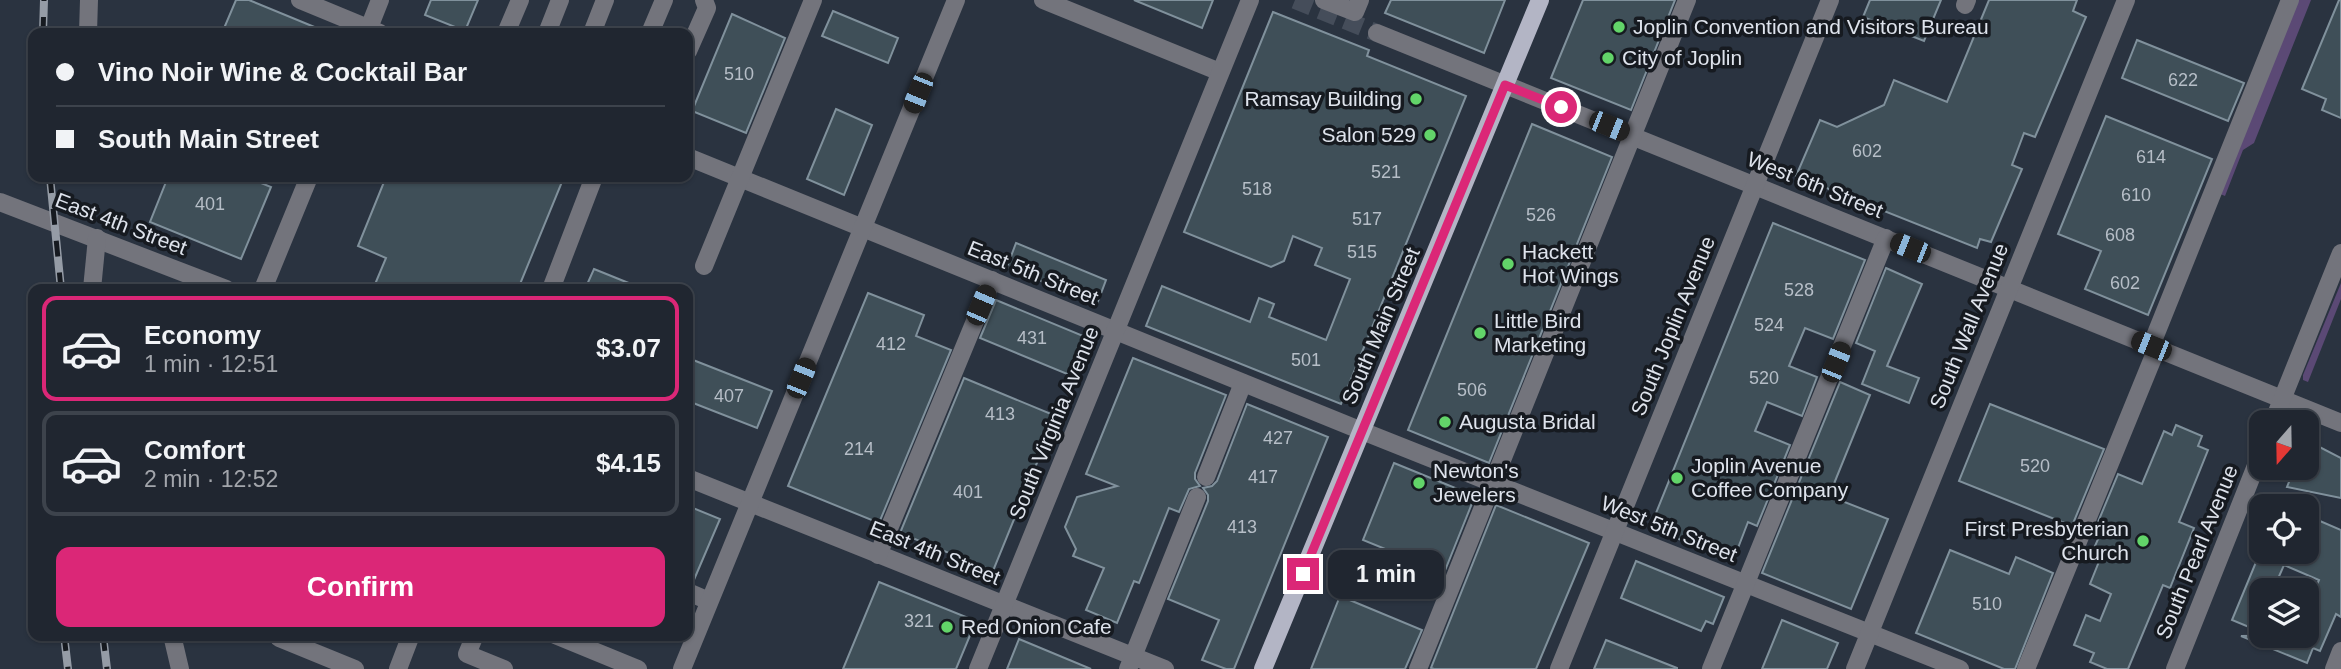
<!DOCTYPE html>
<html lang="en">
<head>
<meta charset="utf-8">
<style>
  body { margin:0; font-family:Helvetica,sans-serif; background:#282e38; color:#f1f3f6; height:100vh; display:flex; flex-direction:column; font-size:26px; white-space:nowrap }
  * { box-sizing:border-box; margin:0 }
  p { font-size:23px; color:#a2a5ab }
  .icon { flex:none; width:38px; height:38px; fill:none; stroke:currentColor; stroke-width:2; stroke-linecap:round; stroke-linejoin:round }
  .map { position:relative; flex:1; overflow:hidden }
  .sheet { position:absolute; left:28px; top:284px; width:665px; height:357px; display:flex; flex-direction:column; background:#202630; border-radius:14px; box-shadow:0 2px 5px #0004,0 0 0 2px #3d434c }
  .sheet>* { flex:none }
  .banner { position:absolute; left:28px; top:28px; width:665px; height:154px; border-radius:14px; box-shadow:0 2px 5px #0004,0 0 0 2px #3d434c; display:grid; align-content:center; height:154px; padding:0 28px; background:#202630 }
  .needle { width:46px; rotate:200deg }
  .controls { position:absolute; left:2249px; top:410px; display:grid; gap:14px }
  .controls a { display:grid; place-items:center; width:70px; height:70px; border-radius:14px; background:#202630; box-shadow:0 2px 5px #0004,0 0 0 2px #3d434c; font-size:35px }
  .end { position:absolute; width:32px; height:32px; margin:-16px; border:9px solid #db2777; background:#fff; box-shadow:0 0 0 4px #fff }
  .from { border-radius:50% }
  .bubble { position:absolute; height:49px; border-radius:14px; background:#202630; box-shadow:0 2px 5px #0004,0 0 0 2px #3d434c; font-size:23px; font-weight:700; line-height:49px; text-align:center }
  .car { position:absolute; width:21px; height:42px; margin:-21px -10px; border-radius:9px; box-shadow:0 0 5px 2px #0007; background:linear-gradient(#222 24%,#8ab4d8 0 40%,#222 0 76%,#8ab4d8 0 86%,#222 0) }
  .banner b { display:flex; align-items:center; gap:24px; height:66px; font-size:26px }
  .banner b+b { border-top:2px solid #3d434c }
  .banner i { width:18px; height:18px; background:#f1f3f6 }
  ul { padding:12px 0 0; list-style:none }
  li { display:flex; align-items:center; gap:21px; height:105px; margin:0 14px 10px; padding:0 14px; border:4px solid #3d434c; border-radius:14px }
  li div { flex:1 }
  li b { display:block; font-size:26px }
  li em { font-style:normal; font-weight:700 }
  li.current { border-color:#db2777 }
  li>.icon { width:63px; height:63px; stroke-width:1.5 }
  .cta { display:flex; gap:14px; margin-top:auto; padding:14px 28px }
  .cta a { flex:1; height:80px; border-radius:14px; background:#db2777; color:#fff; font-size:28px; font-weight:700; line-height:80px; text-align:center }
  .map>svg:first-child { display:block }
  .green { fill:#5b4975 }
  .building { fill:#3f4f58; stroke:#80919c; stroke-width:2 }
  .lines { fill:none; stroke-linecap:round; stroke-linejoin:round }
  .minor-tunnel { stroke:#454d5a; stroke-width:18; stroke-dasharray:18 9; stroke-linecap:butt }
  .minor { stroke:#73747c; stroke-width:18 }
  .major { stroke:#b3b5c5; stroke-width:18 }
  .rail-casing { stroke:#959ca6; stroke-width:8 }
  .rail { stroke:#161a20; stroke-width:5; stroke-dasharray:16; stroke-linecap:butt }
  .route { stroke:#db2777; stroke-width:9 }
  .poi-dot { fill:#62d469; stroke:#161a20; stroke-width:2.5 }
  .labels { text-anchor:middle; stroke-width:7; stroke-linejoin:round; paint-order:stroke }
  .number-label { font-size:18px; fill:#b6bec7 }
  .poi-label { font-size:21px; fill:#dee3ec; stroke:#161a20; text-anchor:start }
  .street-label { font-size:21px; fill:#dee3ec; stroke:#161a20 }
</style>
</head>
<body>
<div class="map">
<svg width="2341" height="669" viewBox="0 0 2341 669">
  <rect width="100%" height="100%" fill="#2a3340"/>
  <!-- green -->
  <g class="green">
    <polygon points="2296,0 2311,0 2254,143 2243,150 2225,196 2218,193"/>
    <polygon points="2341,283 2341,299 2308,382 2303,380 2303,375"/>
  </g>
  <!-- building -->
  <g class="building">
    <polygon points="236,0 249,0 329,33 222,33"/>
    <polygon points="431,0 478,0 465,31 425,15"/>
    <polygon points="1134,0 1213,0 1202,28"/>
    <polygon points="1391,0 1505,0 1484,53 1385,13"/>
    <polygon points="1583,0 1675,0 1631,110 1551,78"/>
    <polygon points="1870,0 1941,0 1924,41 1863,17"/>
    <polygon points="1989,0 2077,0 2073,11 2086,17 2035,137 2024,133 2012,165 2022,169 1991,242 1980,239 1977,248 1796,176 1820,120 1837,127 1884,105 1894,80 1947,102"/>
    <polygon points="2339,0 2341,0 2341,118 2322,110 2326,99 2302,89"/>
    <polygon points="833,11 898,38 888,63 822,36"/>
    <polygon points="1273,12 1369,50 1367,56 1466,96 1341,404 1146,326 1162,286 1250,322 1259,298 1274,304 1269,317 1326,340 1350,279 1315,265 1322,248 1293,236 1284,261 1271,267 1184,232"/>
    <polygon points="732,14 785,38 746,133 692,111"/>
    <polygon points="2137,40 2244,83 2228,121 2122,78"/>
    <polygon points="836,109 872,125 844,195 807,179"/>
    <polygon points="2106,116 2212,159 2148,315 2085,289 2101,251 2058,234"/>
    <polygon points="1532,124 1612,157 1489,463 1408,430"/>
    <polygon points="168,177 246,177 271,187 241,259 150,222"/>
    <polygon points="386,177 414,177 428,182 430,177 564,177 518,289 373,289 386,258 358,246"/>
    <polygon points="1773,223 1865,260 1833,339 1805,328 1789,366 1817,377 1802,416 1767,402 1755,431 1790,445 1757,526 1748,522 1733,561 1659,531 1654,518"/>
    <polygon points="1016,243 1106,280 1097,304 1007,267"/>
    <polygon points="1886,268 1922,284 1887,366 1919,378 1909,403 1862,384 1875,351 1856,343"/>
    <polygon points="594,269 641,288 641,289 585,289"/>
    <polygon points="868,293 924,315 916,336 951,350 879,523 788,486"/>
    <polygon points="996,300 1088,338 1072,376 980,338"/>
    <polygon points="688,358 772,391 757,428 688,401"/>
    <polygon points="1133,358 1226,395 1195,473 1195,479 1200,486 1189,489 1179,512 1169,508 1139,583 1134,581 1117,623 1086,610 1104,568 1073,556 1076,549 1065,527 1077,497 1117,486 1086,474"/>
    <polygon points="964,378 1056,416 993,571 900,533"/>
    <polygon points="1840,382 1870,395 1829,496 1888,519 1851,609 1762,573"/>
    <polygon points="1247,404 1328,437 1234,669 1226,669 1202,660 1219,620 1168,599 1208,501 1208,495 1203,488 1212,486 1217,481"/>
    <polygon points="1990,404 2104,449 2072,526 1959,481"/>
    <polygon points="2176,425 2202,436 2198,446 2208,450 2179,522 2194,528 2170,588 2163,585 2128,669 2107,669 2090,662 2094,653 2074,645 2086,615 2100,621 2111,594 2090,584 2100,559 2091,555 2099,537 2093,534 2118,474 2142,484 2164,431 2172,435"/>
    <polygon points="2306,440 2341,458 2341,498 2287,487 2295,467 2306,467"/>
    <polygon points="1394,463 1475,496 1444,573 1363,540"/>
    <polygon points="1496,505 1589,543 1536,669 1434,669 1431,668"/>
    <polygon points="688,506 720,519 693,582 688,581"/>
    <polygon points="2306,515 2341,530 2341,617 2336,614 2320,651 2313,648 2307,663 2241,636 2306,635 2306,610 2319,580 2284,565 2273,590 2261,590 2261,632 2232,620 2259,555 2252,551 2306,551"/>
    <polygon points="1950,550 2009,574 2016,557 2053,573 2015,669 2004,669 1916,633"/>
    <polygon points="1636,561 1724,597 1713,624 1706,621 1701,631 1621,598"/>
    <polygon points="879,582 976,621 956,669 843,669"/>
    <polygon points="1340,596 1422,630 1405,669 1311,669"/>
    <polygon points="1782,620 1838,643 1827,669 1762,669"/>
    <polygon points="1019,639 1091,669 1007,669"/>
    <polygon points="1606,640 1677,668 1677,669 1594,669"/>
  </g>
  <g class="lines">
    <!-- minor-tunnel -->
    <polyline class="minor-tunnel" points="1295,0 1377,33"/>
    <!-- minor -->
    <g class="minor">
      <polyline points="300,0 380,33"/>
      <polyline points="1043,0 1220,72"/>
      <polyline points="1324,0 1355,12 1360,0"/>
      <polyline points="1965,5 1967,0"/>
      <polyline points="88,33 89,0"/>
      <polyline points="367,33 380,0"/>
      <polyline points="506,33 520,0"/>
      <polyline points="547,33 560,0"/>
      <polyline points="592,33 605,0"/>
      <polyline points="650,33 664,0"/>
      <polyline points="1377,33 2341,423"/>
      <polyline points="688,51 707,8 704,0"/>
      <polyline points="688,157 1362,431 1960,669"/>
      <polyline points="0,202 226,289"/>
      <polyline points="704,266 813,0"/>
      <polyline points="92,289 97,238"/>
      <polyline points="263,289 309,177"/>
      <polyline points="551,289 594,177"/>
      <polyline points="2151,346 2290,0"/>
      <polyline points="2273,422 2341,253"/>
      <polyline points="1206,477 1243,383"/>
      <polyline points="688,478 1165,669"/>
      <polyline points="878,555 992,280"/>
      <polyline points="688,592 709,601"/>
      <polyline points="172,635 180,669"/>
      <polyline points="475,635 467,654 504,669"/>
      <polyline points="555,635 638,669"/>
      <polyline points="279,638 355,669"/>
      <polyline points="398,669 411,635"/>
      <polyline points="682,669 956,0"/>
      <polyline points="978,669 1250,0"/>
      <polyline points="1128,669 1197,497"/>
      <polyline points="1418,669 1687,0"/>
      <polyline points="1559,669 1830,0"/>
      <polyline points="1711,669 1886,238"/>
      <polyline points="1855,669 2126,0"/>
      <polyline points="2026,669 2157,348"/>
      <polyline points="2175,669 2261,453"/>
      <polyline points="2334,669 2341,651"/>
    </g>
    <!-- major -->
    <polyline class="major" points="1263,669 1540,0"/>
    <defs>
      <g id="rail">
        <polyline points="43,33 44,0"/>
        <polyline points="50,177 61,289"/>
        <polyline points="64,635 68,669"/>
        <polyline points="103,635 107,669"/>
      </g>
    </defs>
    <!-- rail casing -->
    <use href="#rail" class="rail-casing"/>
    <!-- rail -->
    <use href="#rail" class="rail"/>
  </g>
  <g class="lines">
    <!-- route -->
    <polyline class="route" points="1303,574 1505,85 1561,107"/>
  </g>
  <!-- markers -->
  <g class="poi-dot">
    <circle cx="1619" cy="27" r="7"/>
    <circle cx="1608" cy="58" r="7"/>
    <circle cx="1416" cy="99" r="7"/>
    <circle cx="1430" cy="135" r="7"/>
    <circle cx="1508" cy="264" r="7"/>
    <circle cx="1480" cy="333" r="7"/>
    <circle cx="1445" cy="422" r="7"/>
    <circle cx="1677" cy="478" r="7"/>
    <circle cx="1419" cy="483" r="7"/>
    <circle cx="2143" cy="541" r="7"/>
    <circle cx="947" cy="627" r="7"/>
  </g>
  <g class="labels">
    <!-- number labels -->
    <g class="number-label">
      <text x="739" y="80">510</text>
      <text x="2183" y="86">622</text>
      <text x="1867" y="157">602</text>
      <text x="2151" y="163">614</text>
      <text x="1386" y="178">521</text>
      <text x="1257" y="195">518</text>
      <text x="2136" y="201">610</text>
      <text x="210" y="210">401</text>
      <text x="1541" y="221">526</text>
      <text x="1367" y="225">517</text>
      <text x="2120" y="241">608</text>
      <text x="1362" y="258">515</text>
      <text x="2125" y="289">602</text>
      <text x="1799" y="296">528</text>
      <text x="1769" y="331">524</text>
      <text x="1032" y="344">431</text>
      <text x="891" y="350">412</text>
      <text x="1306" y="366">501</text>
      <text x="1764" y="384">520</text>
      <text x="1472" y="396">506</text>
      <text x="729" y="402">407</text>
      <text x="1000" y="420">413</text>
      <text x="1278" y="444">427</text>
      <text x="859" y="455">214</text>
      <text x="2035" y="472">520</text>
      <text x="1263" y="483">417</text>
      <text x="968" y="498">401</text>
      <text x="1242" y="533">413</text>
      <text x="1987" y="610">510</text>
      <text x="919" y="627">321</text>
    </g>
    <!-- poi labels -->
    <g class="poi-label">
      <text x="1633" y="34">Joplin Convention and Visitors Bureau</text>
      <text x="1622" y="65">City of Joplin</text>
      <text x="1402" y="106" text-anchor="end">Ramsay Building</text>
      <text x="1416" y="142" text-anchor="end">Salon 529</text>
      <text x="1522" y="259">Hackett<tspan x="1522" dy="24">Hot Wings</tspan></text>
      <text x="1494" y="328">Little Bird<tspan x="1494" dy="24">Marketing</tspan></text>
      <text x="1459" y="429">Augusta Bridal</text>
      <text x="1691" y="473">Joplin Avenue<tspan x="1691" dy="24">Coffee Company</tspan></text>
      <text x="1433" y="478">Newton's<tspan x="1433" dy="24">Jewelers</tspan></text>
      <text x="2129" y="536" text-anchor="end">First Presbyterian<tspan x="2129" dy="24">Church</tspan></text>
      <text x="961" y="634">Red Onion Cafe</text>
    </g>
    <!-- street labels -->
    <g class="street-label">
      <text transform="translate(1815 185) rotate(22)" y="7">West 6th Street</text>
      <text transform="translate(121 224) rotate(21)" y="7">East 4th Street</text>
      <text transform="translate(1033 273) rotate(22)" y="7">East 5th Street</text>
      <text transform="translate(1381 326) rotate(-67)" y="7">South Main Street</text>
      <text transform="translate(1673 326) rotate(-68)" y="7">South Joplin Avenue</text>
      <text transform="translate(1969 326) rotate(-68)" y="7">South Wall Avenue</text>
      <text transform="translate(1054 423) rotate(-68)" y="7">South Virginia Avenue</text>
      <text transform="translate(1669 529) rotate(22)" y="7">West 5th Street</text>
      <text transform="translate(2197 552) rotate(-68)" y="7">South Pearl Avenue</text>
      <text transform="translate(935 553) rotate(22)" y="7">East 4th Street</text>
    </g>
  </g>
</svg>
<div class="controls">
<a><svg class="needle" viewBox="-14 -14 28 28"><path d="M0-13l5 13h-10z" fill="#e53935"/><path d="M0 13l5-13h-10z" fill="#a2a5ab"/></svg></a>
<a><svg class="icon" aria-label="locate" viewBox="0 0 24 24"><circle cx="12" cy="12" r="6"/><path d="M12 2v4M12 18v4M2 12h4M18 12h4"/></svg></a>
<a><svg class="icon" aria-label="layers" viewBox="0 0 24 24"><path d="M12 4l9 5-9 5-9-5zM3 14l9 5 9-5"/></svg></a>
</div>
<i class="end from" style="left:1561px;top:107px"></i>
<i class="end" style="left:1303px;top:574px"></i>
<div class="bubble" style="left:1328px;top:550px;width:116px">1 min</div>
<i class="car" style="left:918px;top:93px;rotate:202deg"></i>
<i class="car" style="left:1609px;top:126px;rotate:112deg"></i>
<i class="car" style="left:1910px;top:248px;rotate:292deg"></i>
<i class="car" style="left:981px;top:305px;rotate:23deg"></i>
<i class="car" style="left:2151px;top:346px;rotate:292deg"></i>
<i class="car" style="left:1836px;top:362px;rotate:22deg"></i>
<i class="car" style="left:801px;top:378px;rotate:22deg"></i>
<div class="banner">
<b><i class="from"></i>Vino Noir Wine &amp; Cocktail Bar</b>
<b><i></i>South Main Street</b>
</div>
<section class="sheet">
<ul>
<li class="current"><svg class="icon" aria-label="car" viewBox="0 0 24 24"><path d="M5 17H2v-5l4-1 3-4h7l3 4 3 1v5h-3M9 17h6M6 11h13"/><circle cx="7" cy="17" r="2"/><circle cx="17" cy="17" r="2"/></svg><div><b>Economy</b><p>1 min · 12:51</p></div><em>$3.07</em></li>
<li><svg class="icon" aria-label="car" viewBox="0 0 24 24"><path d="M5 17H2v-5l4-1 3-4h7l3 4 3 1v5h-3M9 17h6M6 11h13"/><circle cx="7" cy="17" r="2"/><circle cx="17" cy="17" r="2"/></svg><div><b>Comfort</b><p>2 min · 12:52</p></div><em>$4.15</em></li>
</ul>
<div class="cta"><a>Confirm</a></div>
</section>
</div>
</body>
</html>
